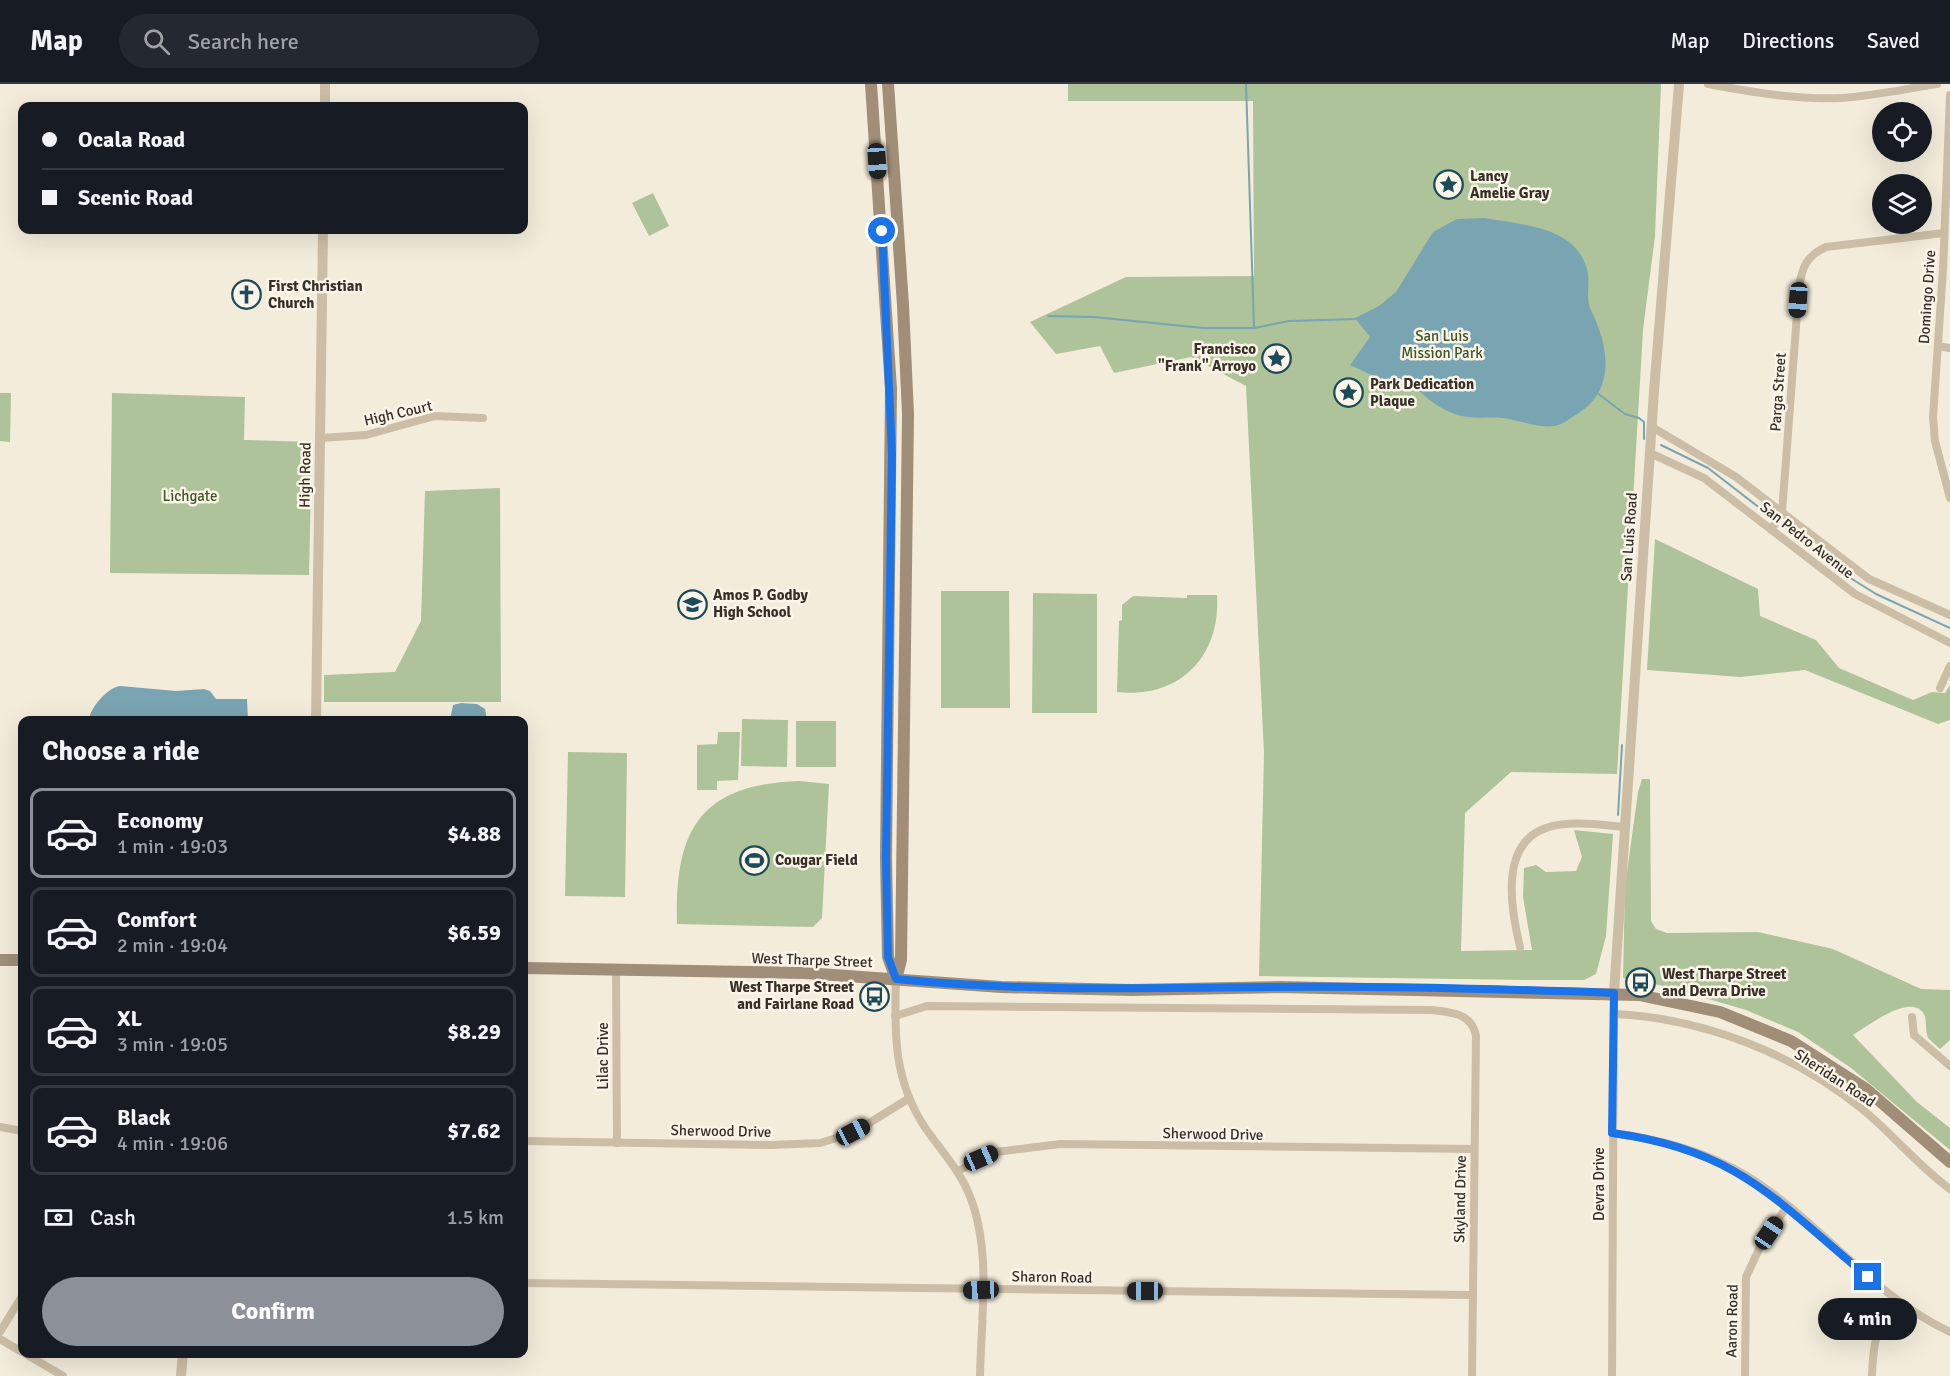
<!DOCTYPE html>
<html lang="en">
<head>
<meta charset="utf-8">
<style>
  body { margin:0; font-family:Signika,sans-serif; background:#242831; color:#f1f3f6; height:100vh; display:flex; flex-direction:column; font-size:22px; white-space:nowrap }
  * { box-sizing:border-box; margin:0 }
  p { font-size:20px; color:#9ea1a6 }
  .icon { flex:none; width:33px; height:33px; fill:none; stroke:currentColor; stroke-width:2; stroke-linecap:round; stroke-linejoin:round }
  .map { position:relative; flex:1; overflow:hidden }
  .panel { position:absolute; left:18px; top:632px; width:510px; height:642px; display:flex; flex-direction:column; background:#171b24; border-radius:12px; box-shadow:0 6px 24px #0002 }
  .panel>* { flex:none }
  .top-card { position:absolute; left:18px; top:18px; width:510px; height:132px; border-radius:12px; box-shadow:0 6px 24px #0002; display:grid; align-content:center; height:132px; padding:0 24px; background:#171b24 }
  .buttons { position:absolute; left:1872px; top:18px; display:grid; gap:12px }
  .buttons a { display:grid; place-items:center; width:60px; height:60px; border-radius:50%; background:#171b24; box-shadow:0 6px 24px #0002; font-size:30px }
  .end { position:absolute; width:27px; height:27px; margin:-14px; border:8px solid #1a73e8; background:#fff; box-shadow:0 0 0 3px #fff }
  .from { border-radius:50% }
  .bubble { position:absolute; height:42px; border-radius:21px; background:#171b24; box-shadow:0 6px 24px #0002; font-size:20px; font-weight:800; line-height:42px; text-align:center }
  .car { position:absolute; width:18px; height:36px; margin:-18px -9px; border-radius:8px; box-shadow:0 0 4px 2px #0007; background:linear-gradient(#222 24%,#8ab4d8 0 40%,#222 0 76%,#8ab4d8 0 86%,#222 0) }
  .top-card b { display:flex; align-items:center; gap:21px; height:57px; font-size:22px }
  .top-card b+b { border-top:2px solid #363941 }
  .top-card i { width:15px; height:15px; background:#f1f3f6 }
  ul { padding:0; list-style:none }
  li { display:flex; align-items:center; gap:18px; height:90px; margin:0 12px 9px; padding:0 12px; border:3px solid #363941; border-radius:12px }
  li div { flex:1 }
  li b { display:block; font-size:22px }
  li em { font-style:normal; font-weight:800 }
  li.selected { border-color:#8c9099 }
  li>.icon { width:54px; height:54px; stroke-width:1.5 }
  h2 { padding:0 24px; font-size:27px; line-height:72px }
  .pay { display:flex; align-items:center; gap:15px; height:66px; padding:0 24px; font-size:22px }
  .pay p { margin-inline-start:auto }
  .primary-button { display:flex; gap:12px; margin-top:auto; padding:12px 24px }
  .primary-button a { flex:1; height:69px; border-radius:36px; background:#8c9099; color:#fff; font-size:24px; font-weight:800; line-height:69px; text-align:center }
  header { display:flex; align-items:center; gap:36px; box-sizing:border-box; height:84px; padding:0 30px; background:#171b24; border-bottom:2px solid #363941 }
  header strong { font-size:28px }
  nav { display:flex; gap:33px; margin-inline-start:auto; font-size:21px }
  .search { width:420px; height:54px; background:#242831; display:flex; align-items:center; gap:15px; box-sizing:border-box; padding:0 21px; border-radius:33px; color:#9ea1a6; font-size:22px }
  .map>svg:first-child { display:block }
  .green { fill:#aec39a }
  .water { fill:#79a4b1 }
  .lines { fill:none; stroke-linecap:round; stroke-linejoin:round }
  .stream { stroke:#79a4b1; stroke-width:2 }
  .minor { stroke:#ccbea6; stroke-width:8 }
  .tertiary { stroke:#ccbea6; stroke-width:10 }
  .secondary { stroke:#a08e78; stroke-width:12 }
  .route { stroke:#1a73e8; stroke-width:8 }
  .labels { text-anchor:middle; stroke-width:5; stroke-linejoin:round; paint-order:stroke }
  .poi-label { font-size:15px; font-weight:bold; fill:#383028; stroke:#faf5e8; text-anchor:start }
  .street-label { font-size:15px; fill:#383028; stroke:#faf5e8 }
  .park-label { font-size:15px; fill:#3e572a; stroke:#faf5e8 }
</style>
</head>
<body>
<header>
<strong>Map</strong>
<div class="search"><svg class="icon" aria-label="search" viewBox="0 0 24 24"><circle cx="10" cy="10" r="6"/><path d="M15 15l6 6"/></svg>Search here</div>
<nav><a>Map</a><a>Directions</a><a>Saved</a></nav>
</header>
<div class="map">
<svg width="1950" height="1292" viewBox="0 0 1950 1292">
  <rect width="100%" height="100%" fill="#f3ecdb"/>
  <!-- green -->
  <g class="green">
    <polygon points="1068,0 1661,0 1655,152 1643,246 1617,690 1511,688 1465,729 1461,867 1532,866 1523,813 1524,784 1536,781 1546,788 1576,787 1582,773 1574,746 1613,750 1606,852 1596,890 1584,896 1530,896 1259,892 1264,669 1246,302 1191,273 1114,289 1100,262 1056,270 1030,238 1126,193 1254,192 1253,17 1068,17"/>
    <polygon points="653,109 669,142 649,152 632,119"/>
    <polygon points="0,309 11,309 10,358 0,357"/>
    <polygon points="112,309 245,313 244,356 312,358 309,491 110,489"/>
    <polygon points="500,404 501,618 324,618 324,591 395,588 421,537 425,407"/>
    <polygon points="1655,455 1758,505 1760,532 1816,556 1839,584 1913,616 1932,608 1945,609 1950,601 1950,636 1938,640 1805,586 1740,593 1647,586"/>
    <polygon points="941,507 1009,507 1010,624 941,624"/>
    <polygon points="1033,509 1097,510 1097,629 1032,629"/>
    <path d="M1187,511H1217C1221,573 1179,615 1117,608L1119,537L1122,536V521L1133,512L1187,514Z"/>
    <polygon points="742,635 788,636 787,683 741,682"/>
    <rect x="796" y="637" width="40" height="46"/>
    <polygon points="718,648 740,648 738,696 717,697 717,706 697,706 697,661 717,660"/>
    <polygon points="568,668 627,669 625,813 565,812"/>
    <path d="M1642,695H1650L1651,837L1656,845L1667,849L1758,848L1833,865L1921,905L1950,906V956L1940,965L1928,954C1925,946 1927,936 1924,930C1911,908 1868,942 1853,951L1917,1018L1950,1044V1066L1851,984L1798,948L1746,926L1664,902L1623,894L1625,803L1638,708Z"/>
    <path d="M800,697L829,700L822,834L813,843L677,840C674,746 700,700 800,697Z"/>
  </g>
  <!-- water -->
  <g class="water">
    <path d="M1485,134C1522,141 1575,142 1587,185C1591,198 1585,214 1591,226C1609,263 1617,308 1574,332C1568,336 1561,341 1554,342C1538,344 1525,338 1509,335C1496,332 1482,335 1468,333C1443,330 1425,313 1408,296L1384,297L1350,281L1370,253L1355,234L1379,222L1396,208L1433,148L1457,135Z"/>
    <path d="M120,602L176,607L204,605L210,607L216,615H247L248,636H89C90,624 107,604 120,602Z"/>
    <polygon points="461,619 477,620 485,625 487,636 450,636 453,621"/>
  </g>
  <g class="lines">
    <!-- stream -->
    <g class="stream">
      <polyline points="1246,0 1254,243"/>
      <polyline points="1048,232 1094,233 1203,244 1254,244 1289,237 1358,235"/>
      <polyline points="1597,309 1625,330 1639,334 1644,338 1644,355"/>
      <polyline points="1661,361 1708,384 1774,435"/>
      <polyline points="1783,441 1836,485 1876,510 1950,544"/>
      <polyline points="1618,731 1622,661"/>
    </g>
    <!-- minor -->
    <g class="minor">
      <path d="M1708,0C1752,8 1796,16 1841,14C1873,12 1905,5 1937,0"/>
      <polyline points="1950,11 1943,186 1933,333 1935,357 1950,414"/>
      <polyline points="1938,262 1950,264"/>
      <polyline points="1652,343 1736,393 1869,495 1950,531"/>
      <polyline points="320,354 366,351 435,332 483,334"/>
      <polyline points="1650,369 1704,394 1855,510 1950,559"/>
      <path d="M1771,446L1782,429L1799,203C1802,184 1806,172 1826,163L1944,149"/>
      <polyline points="1940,604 1950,582"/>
      <path d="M1520,863C1511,826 1499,760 1546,744C1569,736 1601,741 1625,743"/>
      <polyline points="616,886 617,1059"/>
      <path d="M896,895C894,950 894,998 926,1045C941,1066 959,1086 969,1110C992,1165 981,1234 980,1292"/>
      <path d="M1614,930C1702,934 1793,969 1862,1025C1893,1050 1918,1082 1950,1105"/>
      <path d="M895,932L927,922L1431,926C1451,928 1472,929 1476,952L1472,1292"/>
      <polyline points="1912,933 1914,951 1950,982"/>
      <polyline points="0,1043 22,1047"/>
      <path d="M1612,1049C1660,1055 1705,1067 1747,1092C1820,1137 1871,1211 1950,1248"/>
      <polyline points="524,1057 771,1061 820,1059 853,1049 908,1015"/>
      <polyline points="958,1087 996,1068 1060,1060 1474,1065"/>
      <polyline points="524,1199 1472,1211"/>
      <polyline points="0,1248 22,1212"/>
      <polyline points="0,1255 22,1268"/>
      <polyline points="24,1269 63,1292"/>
      <polyline points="1612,1292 1614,909"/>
      <polyline points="1745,1292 1746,1193 1760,1163 1787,1122"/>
      <path d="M1872,1292C1873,1261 1876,1240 1895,1216"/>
    </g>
    <!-- tertiary -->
    <g class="tertiary">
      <polyline points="325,22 325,0"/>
      <polyline points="316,636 323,146"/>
      <polyline points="1614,909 1654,307 1679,0"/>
      <polyline points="181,1292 183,1269"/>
    </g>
    <!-- secondary -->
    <g class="secondary">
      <polyline points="871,0 891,305 886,774 888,873 896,895"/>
      <polyline points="888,0 903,221 908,330 901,876 896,895"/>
      <polyline points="0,876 22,876"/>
      <polyline points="524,884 805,889 1001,903 1131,906 1279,903 1639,911 1720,928 1791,957 1866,1005 1950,1078"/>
    </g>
  </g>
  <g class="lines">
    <!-- route -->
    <path class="route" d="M882,147L892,370L886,774L888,873L896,895C1023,908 1150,904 1277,903C1389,902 1502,905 1614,909L1612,1049C1739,1066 1776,1117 1868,1193"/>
  </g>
  <!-- icons -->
  <defs>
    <symbol id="sight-ring" viewBox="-11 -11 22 22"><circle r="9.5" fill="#faf5e8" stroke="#1b4b5b" stroke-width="1.5"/><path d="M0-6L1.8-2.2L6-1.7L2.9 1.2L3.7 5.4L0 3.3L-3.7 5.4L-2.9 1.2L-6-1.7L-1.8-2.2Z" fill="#1b4b5b"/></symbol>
    <symbol id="church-ring" viewBox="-11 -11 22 22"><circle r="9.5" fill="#faf5e8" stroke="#1b4b5b" stroke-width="1.5"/><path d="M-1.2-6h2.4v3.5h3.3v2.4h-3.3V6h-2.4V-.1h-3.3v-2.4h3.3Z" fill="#1b4b5b"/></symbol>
    <symbol id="school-ring" viewBox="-11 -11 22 22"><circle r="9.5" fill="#faf5e8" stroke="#1b4b5b" stroke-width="1.5"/><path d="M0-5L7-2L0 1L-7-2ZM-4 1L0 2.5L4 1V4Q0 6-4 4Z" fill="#1b4b5b"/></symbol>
    <symbol id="stadium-ring" viewBox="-11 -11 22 22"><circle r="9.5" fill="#faf5e8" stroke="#1b4b5b" stroke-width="1.5"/><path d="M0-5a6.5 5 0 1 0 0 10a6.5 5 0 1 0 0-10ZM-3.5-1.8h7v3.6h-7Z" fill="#1b4b5b"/></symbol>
    <symbol id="bus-ring" viewBox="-11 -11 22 22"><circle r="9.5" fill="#faf5e8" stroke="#1b4b5b" stroke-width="1.5"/><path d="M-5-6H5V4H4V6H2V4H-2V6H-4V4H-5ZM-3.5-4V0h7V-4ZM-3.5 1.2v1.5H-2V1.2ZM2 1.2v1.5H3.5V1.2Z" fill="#1b4b5b"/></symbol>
  </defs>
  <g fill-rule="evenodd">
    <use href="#sight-ring" x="1432" y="84" width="33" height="33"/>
    <use href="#church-ring" x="230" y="194" width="33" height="33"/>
    <use href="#sight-ring" x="1260" y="258" width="33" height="33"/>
    <use href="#sight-ring" x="1332" y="292" width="33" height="33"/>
    <use href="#school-ring" x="676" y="504" width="33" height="33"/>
    <use href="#stadium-ring" x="738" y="760" width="33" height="33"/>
    <use href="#bus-ring" x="1624" y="882" width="33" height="33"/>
    <use href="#bus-ring" x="858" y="896" width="33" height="33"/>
  </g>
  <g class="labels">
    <!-- poi labels -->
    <g class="poi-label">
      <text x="1470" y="97">Lancy<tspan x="1470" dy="17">Amelie Gray</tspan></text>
      <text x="268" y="207">First Christian<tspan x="268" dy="17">Church</tspan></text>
      <text x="1256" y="270" text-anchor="end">Francisco<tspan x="1256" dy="17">"Frank" Arroyo</tspan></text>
      <text x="1370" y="305">Park Dedication<tspan x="1370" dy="17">Plaque</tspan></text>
      <text x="713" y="516">Amos P. Godby<tspan x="713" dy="17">High School</tspan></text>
      <text x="775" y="781">Cougar Field</text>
      <text x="1662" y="895">West Tharpe Street<tspan x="1662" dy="17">and Devra Drive</tspan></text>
      <text x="854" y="908" text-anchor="end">West Tharpe Street<tspan x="854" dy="17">and Fairlane Road</tspan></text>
    </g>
    <!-- street labels -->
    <g class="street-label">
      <text transform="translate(1927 213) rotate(-86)" y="5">Domingo Drive</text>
      <text transform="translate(1778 308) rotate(-86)" y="5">Parga Street</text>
      <text transform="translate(398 329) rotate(-13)" y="5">High Court</text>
      <text transform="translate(305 391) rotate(-89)" y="5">High Road</text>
      <text transform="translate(1629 453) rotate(-86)" y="5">San Luis Road</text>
      <text transform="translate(1807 456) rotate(38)" y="5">San Pedro Avenue</text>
      <text transform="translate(812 876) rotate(2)" y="5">West Tharpe Street</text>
      <text transform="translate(603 972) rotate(-90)" y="5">Lilac Drive</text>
      <text transform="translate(1835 994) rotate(33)" y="5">Sheridan Road</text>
      <text transform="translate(721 1047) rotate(1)" y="5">Sherwood Drive</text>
      <text transform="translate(1213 1050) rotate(1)" y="5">Sherwood Drive</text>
      <text transform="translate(1599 1100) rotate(-90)" y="5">Devra Drive</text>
      <text transform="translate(1460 1115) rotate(-89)" y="5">Skyland Drive</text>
      <text transform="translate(1052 1193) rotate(1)" y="5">Sharon Road</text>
      <text transform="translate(1732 1237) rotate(-89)" y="5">Aaron Road</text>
    </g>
    <!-- park labels -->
    <g class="park-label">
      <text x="1442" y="257">San Luis<tspan x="1442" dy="17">Mission Park</tspan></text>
      <text x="190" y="417">Lichgate</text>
    </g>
  </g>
</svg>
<div class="buttons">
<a><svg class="icon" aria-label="locate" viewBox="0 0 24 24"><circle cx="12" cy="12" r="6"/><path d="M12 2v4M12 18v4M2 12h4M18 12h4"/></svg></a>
<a><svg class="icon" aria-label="layers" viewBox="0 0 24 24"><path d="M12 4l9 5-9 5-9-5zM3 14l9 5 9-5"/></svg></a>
</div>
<i class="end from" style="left:882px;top:147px"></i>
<i class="end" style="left:1868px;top:1193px"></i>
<div class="bubble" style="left:1818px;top:1214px;width:99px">4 min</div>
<i class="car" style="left:877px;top:77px;rotate:176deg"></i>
<i class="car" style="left:1798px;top:216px;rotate:184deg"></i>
<i class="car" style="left:853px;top:1048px;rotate:62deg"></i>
<i class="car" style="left:981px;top:1074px;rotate:66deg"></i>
<i class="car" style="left:1769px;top:1149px;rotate:34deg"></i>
<i class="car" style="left:981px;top:1206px;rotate:268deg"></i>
<i class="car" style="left:1145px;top:1207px;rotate:270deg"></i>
<div class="top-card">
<b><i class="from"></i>Ocala Road</b>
<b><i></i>Scenic Road</b>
</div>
<section class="panel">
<h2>Choose a ride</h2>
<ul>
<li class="selected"><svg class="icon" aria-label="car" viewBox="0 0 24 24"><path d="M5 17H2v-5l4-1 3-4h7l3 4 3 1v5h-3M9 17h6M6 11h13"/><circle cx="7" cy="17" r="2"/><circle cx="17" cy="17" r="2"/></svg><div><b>Economy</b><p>1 min · 19:03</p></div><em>$4.88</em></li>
<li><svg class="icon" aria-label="car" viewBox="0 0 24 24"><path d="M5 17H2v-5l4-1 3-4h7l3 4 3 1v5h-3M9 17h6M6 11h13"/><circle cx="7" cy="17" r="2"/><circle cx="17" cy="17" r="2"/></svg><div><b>Comfort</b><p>2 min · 19:04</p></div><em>$6.59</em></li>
<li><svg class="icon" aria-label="car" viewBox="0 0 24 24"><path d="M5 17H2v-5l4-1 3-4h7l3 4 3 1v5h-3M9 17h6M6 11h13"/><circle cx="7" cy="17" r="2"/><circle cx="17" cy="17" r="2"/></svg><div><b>XL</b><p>3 min · 19:05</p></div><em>$8.29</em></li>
<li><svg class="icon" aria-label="car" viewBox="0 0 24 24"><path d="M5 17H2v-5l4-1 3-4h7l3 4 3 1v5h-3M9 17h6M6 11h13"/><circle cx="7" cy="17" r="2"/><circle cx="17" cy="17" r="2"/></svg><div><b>Black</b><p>4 min · 19:06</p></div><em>$7.62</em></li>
</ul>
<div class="pay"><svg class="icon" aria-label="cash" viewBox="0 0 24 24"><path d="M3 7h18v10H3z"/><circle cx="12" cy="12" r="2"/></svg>Cash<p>1.5 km</p></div>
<div class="primary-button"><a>Confirm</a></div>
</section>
</div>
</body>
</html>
